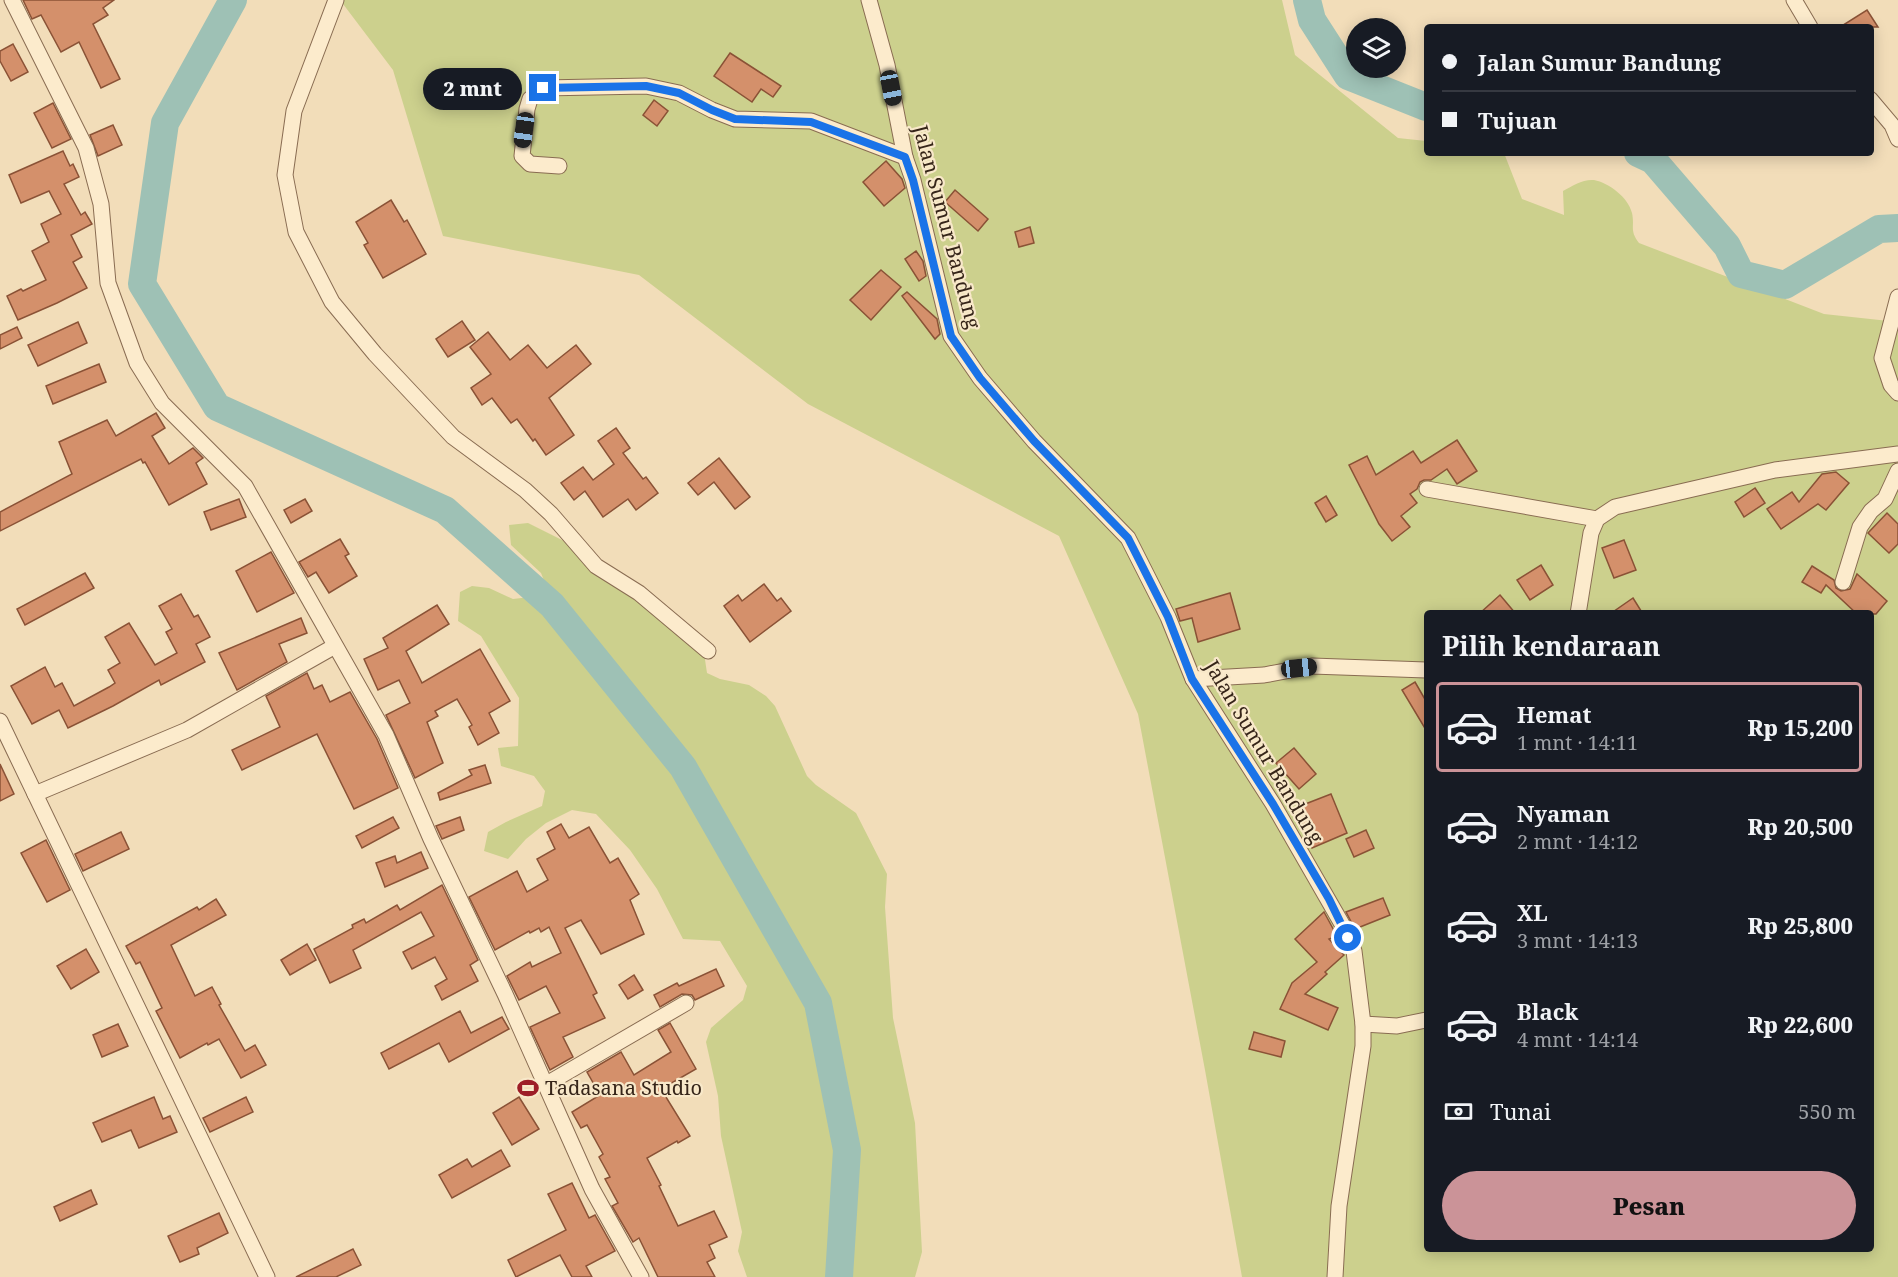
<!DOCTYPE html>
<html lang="id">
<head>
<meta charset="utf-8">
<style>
  body { margin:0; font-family:"Noto Serif",serif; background:#242831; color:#f1f3f6; height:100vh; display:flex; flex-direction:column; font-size:22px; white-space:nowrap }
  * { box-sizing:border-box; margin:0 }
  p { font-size:20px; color:#9ea1a6 }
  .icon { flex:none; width:33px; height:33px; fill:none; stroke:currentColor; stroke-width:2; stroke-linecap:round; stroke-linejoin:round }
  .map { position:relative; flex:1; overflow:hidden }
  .drawer { position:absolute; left:1424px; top:610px; width:450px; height:642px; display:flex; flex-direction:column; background:#171b24; border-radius:6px; box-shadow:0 3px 15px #0003 }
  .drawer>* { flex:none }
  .banner { position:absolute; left:1424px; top:24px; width:450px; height:132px; border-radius:6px; box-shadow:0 3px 15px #0003; display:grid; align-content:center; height:132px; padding:0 18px; background:#171b24 }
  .tools { position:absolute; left:1346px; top:18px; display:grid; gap:12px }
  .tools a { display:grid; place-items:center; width:60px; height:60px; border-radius:50%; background:#171b24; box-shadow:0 3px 15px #0003; font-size:30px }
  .end { position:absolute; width:27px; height:27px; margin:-14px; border:8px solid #1a73e8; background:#fff; box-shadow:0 0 0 3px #fff }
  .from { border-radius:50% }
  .bubble { position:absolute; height:42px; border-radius:21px; background:#171b24; box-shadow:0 3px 15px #0003; font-size:20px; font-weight:800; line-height:42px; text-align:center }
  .car { position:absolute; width:18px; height:36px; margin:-18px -9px; border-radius:8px; box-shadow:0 0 4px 2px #0007; background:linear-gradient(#222 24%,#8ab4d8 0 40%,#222 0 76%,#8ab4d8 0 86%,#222 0) }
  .banner b { display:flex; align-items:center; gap:21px; height:57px; font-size:22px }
  .banner b+b { border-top:2px solid #363941 }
  .banner i { width:15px; height:15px; background:#f1f3f6 }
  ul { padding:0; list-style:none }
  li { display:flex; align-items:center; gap:18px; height:90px; margin:0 12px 9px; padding:0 6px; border:3px solid transparent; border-radius:6px }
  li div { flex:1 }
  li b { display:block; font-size:22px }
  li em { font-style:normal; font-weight:800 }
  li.on { border-color:#cb9398 }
  li>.icon { width:54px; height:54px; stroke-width:1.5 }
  h2 { padding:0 18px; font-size:27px; line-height:72px }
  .pay { display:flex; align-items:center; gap:15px; height:66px; padding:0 18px; font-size:22px }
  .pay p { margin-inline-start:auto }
  .action { display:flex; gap:12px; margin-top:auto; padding:12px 18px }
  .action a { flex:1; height:69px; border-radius:36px; background:#cb9398; color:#111; font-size:24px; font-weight:800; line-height:69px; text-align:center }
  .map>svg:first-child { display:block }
  .green { fill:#ccd08d; fill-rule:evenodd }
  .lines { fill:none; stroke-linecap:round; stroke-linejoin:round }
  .river { stroke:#9ec1b5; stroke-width:28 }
  .building { fill:#d4906b; stroke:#8a5236; stroke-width:1.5 }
  .minor-casing { stroke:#896c52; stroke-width:17 }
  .minor { stroke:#fcebcc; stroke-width:15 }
  .route { stroke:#1a73e8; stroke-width:8 }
  .labels { text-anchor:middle; stroke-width:4.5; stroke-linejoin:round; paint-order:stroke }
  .street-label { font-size:20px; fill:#362519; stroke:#f8e8c9 }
  .poi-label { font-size:20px; fill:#362519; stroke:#f8e8c9; text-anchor:start }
</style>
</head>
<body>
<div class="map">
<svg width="1898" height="1277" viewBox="0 0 1898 1277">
  <rect width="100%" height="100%" fill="#f2ddb9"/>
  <!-- green -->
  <g class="green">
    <path d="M340,0H1282L1295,55L1398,138L1426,141V153H1504L1522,199L1564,215L1563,191C1572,186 1583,179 1594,180C1609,183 1628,197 1632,213C1635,227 1629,230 1639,243L1824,314L1898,322V1277H1242L1205,1070L1138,714L1059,536L808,404L639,275L443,236L393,70ZM1426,614H1870V1250H1426Z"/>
    <polygon points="528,523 564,541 593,569 636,597 704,653 707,673 720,679 749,685 766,696 775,706 807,776 816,785 856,813 887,874 885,907 893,1018 915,1123 922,1252 915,1277 747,1277 738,1251 742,1232 721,1136 718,1096 706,1042 711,1028 743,1000 747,986 720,941 683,939 657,889 630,850 596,814 572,810 546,823 526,839 508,859 484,851 488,832 506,822 542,806 545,791 534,776 501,766 498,748 518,746 519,698 481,636 458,621 460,592 472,586 489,588 513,599 530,597 547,588 541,573 511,545 509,525"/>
  </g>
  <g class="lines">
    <!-- river -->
    <g class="river">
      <polyline points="233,0 165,123 142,284 217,407 445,510 552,605 683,767 818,1003 847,1150 839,1277"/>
      <polyline points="1307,0 1312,20 1348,76 1426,107"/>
      <polyline points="1638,153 1653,160 1727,246 1741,274 1785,285 1879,229 1898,228"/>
    </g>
  </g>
  <!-- building -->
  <g class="building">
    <polygon points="23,0 114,0 103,8 108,15 93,24 120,79 101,88 79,42 61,52 41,15 32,19"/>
    <polygon points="1867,10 1878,27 1840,27"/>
    <polygon points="13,44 28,72 11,81 0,61 0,51"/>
    <polygon points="730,53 781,86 773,97 761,89 752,102 714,76"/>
    <polygon points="654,100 668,111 657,126 643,115"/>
    <polygon points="53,103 71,139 52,148 34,113"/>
    <polygon points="113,125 122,145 98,156 90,135"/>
    <polygon points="63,151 70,166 73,164 79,177 64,184 81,215 85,212 92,224 71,235 82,257 73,262 87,288 57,303 18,320 7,296 21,289 23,291 46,280 32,251 49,242 41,224 61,214 49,191 21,203 9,175"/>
    <polygon points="886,161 902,179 905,188 884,206 863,182"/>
    <polygon points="955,190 988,219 978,231 945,202"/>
    <polygon points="391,200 404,222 407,220 426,254 383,278 364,245 368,243 356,222"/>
    <polygon points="1030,227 1034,243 1019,247 1015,232"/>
    <polygon points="916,251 923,261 926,276 919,281 905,259"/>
    <polygon points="881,270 901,287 871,320 850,300"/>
    <polygon points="907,292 937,319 940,334 935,339 902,296"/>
    <polygon points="462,321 475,340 448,357 436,339"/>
    <polygon points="78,322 87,343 38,366 28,345"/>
    <polygon points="17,327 22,338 0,349 0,335"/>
    <polygon points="488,332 510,360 528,345 547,368 576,345 591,364 549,398 574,435 546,455 535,439 533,441 517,419 511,423 492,398 482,405 471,388 491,374 470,347"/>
    <polygon points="99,364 106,382 53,404 46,386"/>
    <polygon points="156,413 165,428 152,436 169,464 193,448 203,458 196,463 207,484 169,505 145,462 143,463 141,459 0,531 0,512 72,474 59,442 107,420 116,436"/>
    <polygon points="616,428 630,448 623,453 643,479 646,477 658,493 636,510 628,499 603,517 585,491 574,500 561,483 583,467 593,480 614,464 598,441"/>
    <polygon points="1457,440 1477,471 1457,484 1447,469 1431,480 1424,480 1420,482 1417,489 1410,494 1417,503 1401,516 1410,527 1392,541 1379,524 1349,465 1367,456 1376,475 1413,451 1421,463"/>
    <polygon points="719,458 750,497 735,509 714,482 698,495 688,483"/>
    <polygon points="1836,472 1849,483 1826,510 1818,504 1781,529 1767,509 1792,492 1799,502 1822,474"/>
    <polygon points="1755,488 1765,503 1744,517 1735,502"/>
    <polygon points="1326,496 1337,515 1326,522 1315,503"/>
    <polygon points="239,499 246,517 211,530 204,512"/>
    <polygon points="305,499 312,511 291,523 284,510"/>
    <polygon points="1887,513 1898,524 1898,544 1889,553 1868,533"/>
    <polygon points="340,539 349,554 345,556 357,576 329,593 316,572 308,577 299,562"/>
    <polygon points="1624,540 1636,570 1614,578 1602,548"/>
    <polygon points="271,552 294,593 257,612 236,571"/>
    <polygon points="1541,565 1553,585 1530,600 1517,580"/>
    <polygon points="1812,566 1834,580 1836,588 1841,591 1850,589 1857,574 1887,601 1876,614 1857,614 1826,585 1821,593 1802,582"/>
    <polygon points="85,573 94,588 25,625 17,609"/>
    <polygon points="764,584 777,601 781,598 791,611 750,642 724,606 738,595 742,601"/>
    <polygon points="1230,593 1240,629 1198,642 1192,618 1180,621 1176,609"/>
    <polygon points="181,594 194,617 198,615 210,637 196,644 205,662 161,685 159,680 113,706 68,728 59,710 32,724 11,686 45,667 55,687 62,683 74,706 109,687 115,683 108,670 120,663 105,637 129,623 155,665 177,653 166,632 172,629 159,606"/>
    <polygon points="1500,595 1516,614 1479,614"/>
    <polygon points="1633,598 1643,614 1610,614"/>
    <polygon points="437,605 449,624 406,651 422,683 480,649 510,701 489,713 499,733 478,745 469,727 472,725 457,699 435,711 438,716 427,722 443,763 415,778 386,715 410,703 399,680 378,690 364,659 388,648 383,638"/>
    <polygon points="301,618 307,633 279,644 287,662 237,690 219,653"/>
    <polygon points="307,673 314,689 322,685 330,702 350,692 377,739 398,788 354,809 317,734 242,770 232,750 280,727 266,696"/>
    <polygon points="1415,682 1426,701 1426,730 1402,690"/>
    <polygon points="1294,748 1316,774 1299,789 1276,763"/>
    <polygon points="0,764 14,794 0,801"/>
    <polygon points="485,765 491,783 440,800 438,793 472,775 469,770"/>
    <polygon points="1331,794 1347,833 1312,848 1295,808"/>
    <polygon points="393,817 399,828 362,848 356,836"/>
    <polygon points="460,817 464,830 442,839 436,826"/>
    <polygon points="561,824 569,838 589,827 610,863 618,858 639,894 630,900 644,934 601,954 581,920 565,928 597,993 593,995 605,1018 563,1037 573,1057 550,1070 530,1027 560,1013 546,986 519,1000 507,976 530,962 532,967 561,953 549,927 541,932 539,928 530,933 529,931 495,950 469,897 517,871 527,892 548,880 537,859 555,849 547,832"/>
    <polygon points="1366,830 1374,848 1354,857 1346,839"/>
    <polygon points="121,832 129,849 83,871 75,854"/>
    <polygon points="46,840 70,890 47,902 21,853"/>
    <polygon points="421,852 428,868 385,887 376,863 395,856 397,863"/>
    <polygon points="442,885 478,960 470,965 478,981 442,1000 435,986 447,979 435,957 412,969 403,952 434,936 421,912 353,950 361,968 330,983 314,949 353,928 352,925 364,919 366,923 397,905 400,910"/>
    <polygon points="1383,898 1390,915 1355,929 1346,912"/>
    <polygon points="216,899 226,915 171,945 195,996 212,987 221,1004 219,1005 245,1051 255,1045 266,1065 241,1078 219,1039 208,1045 207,1043 180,1058 156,1011 162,1008 140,962 136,964 126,946 197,907 199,910"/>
    <polygon points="1324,912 1337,936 1329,939 1344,955 1325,972 1327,974 1305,994 1338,1008 1328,1030 1280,1009 1292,983 1317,962 1295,939"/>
    <polygon points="307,944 316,960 290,975 281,960"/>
    <polygon points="86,949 99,972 71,989 57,966"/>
    <polygon points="716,969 724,986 695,1000 692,995 682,994 660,1007 654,995 677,983 679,986"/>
    <polygon points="634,975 643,990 628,999 619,985"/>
    <polygon points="460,1011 471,1033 502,1017 509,1029 449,1062 439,1043 389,1069 381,1053"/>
    <polygon points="670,1023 696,1069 661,1089 690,1136 678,1143 677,1141 647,1158 661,1185 659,1186 678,1226 714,1211 727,1237 709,1245 715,1258 707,1262 715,1277 658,1277 639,1238 633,1242 612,1206 618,1203 605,1179 610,1177 599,1157 603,1154 587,1125 581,1128 572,1112 600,1095 587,1072 621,1052 634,1075 671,1052 658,1030"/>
    <polygon points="118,1024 128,1046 102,1057 93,1035"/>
    <polygon points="1254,1032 1285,1041 1281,1057 1249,1049"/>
    <polygon points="154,1097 163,1119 170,1116 177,1132 139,1148 131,1130 102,1142 93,1123"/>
    <polygon points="246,1097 253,1112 210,1132 203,1118"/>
    <polygon points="519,1097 539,1129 512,1145 493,1113"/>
    <polygon points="501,1150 510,1166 452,1198 439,1175 467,1159 472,1167"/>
    <polygon points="572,1183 589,1218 595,1215 615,1251 586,1266 592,1277 572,1277 560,1255 516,1277 508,1260 566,1230 548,1194"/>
    <polygon points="91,1190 97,1204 60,1221 54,1207"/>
    <polygon points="219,1213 228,1233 197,1248 199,1254 180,1262 168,1236"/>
    <polygon points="353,1249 361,1265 336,1277 296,1277"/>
  </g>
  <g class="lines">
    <defs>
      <g id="minor">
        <polyline points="12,0 86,148 101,204 108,283 137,363 162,403 245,486 386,735 431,839 505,994 592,1189 641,1277"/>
        <polyline points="336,0 294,111 285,175 296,232 332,302 375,354 453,437 525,490 551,514 596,566 639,593 708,651"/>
        <polyline points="869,0 887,65 905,157 913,180 951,336 980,378 1034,441 1128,538 1168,617 1193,679 1273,804 1342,924 1354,951 1363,1024 1363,1046 1339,1206 1335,1277"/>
        <polyline points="1794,0 1810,27"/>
        <polyline points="1870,99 1892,125 1898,139"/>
        <polyline points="559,166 530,164 522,156 527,109 530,99 543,88 646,86 679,93 712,110 735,119 811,121 905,157"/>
        <polyline points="1898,297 1882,358 1891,385 1898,393"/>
        <polyline points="1427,489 1597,519"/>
        <polyline points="1843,582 1860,527 1871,511 1885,499 1898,471"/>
        <polyline points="1578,614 1591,533 1597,519 1615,507 1775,470 1898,454"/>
        <polyline points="1193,679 1264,675 1312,666 1426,670"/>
        <polyline points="0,721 267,1277"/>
        <polyline points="35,794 187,730 335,646"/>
        <polyline points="1363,1024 1397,1026 1426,1020"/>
        <polyline points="545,1085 686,1003"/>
      </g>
    </defs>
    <!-- minor casing -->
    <use href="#minor" class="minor-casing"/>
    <!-- minor -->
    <use href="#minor" class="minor"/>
  </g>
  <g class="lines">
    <!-- route -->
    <polyline class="route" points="543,88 646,86 679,93 712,110 735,119 811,122 905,157 913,180 951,336 980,378 1034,441 1128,538 1168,617 1192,679 1273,804 1329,899 1348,938"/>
  </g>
  <!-- icons -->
  <defs>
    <symbol id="stadium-bare" viewBox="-9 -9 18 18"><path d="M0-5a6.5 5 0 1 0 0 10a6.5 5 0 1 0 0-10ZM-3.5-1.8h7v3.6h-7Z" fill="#9d1d26" stroke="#f8e8c9" stroke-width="2.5" paint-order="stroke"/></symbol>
  </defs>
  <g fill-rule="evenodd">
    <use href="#stadium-bare" x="513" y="1073" width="30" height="30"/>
  </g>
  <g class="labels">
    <!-- street labels -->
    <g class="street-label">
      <text transform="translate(947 227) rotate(75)" y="7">Jalan Sumur Bandung</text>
      <text transform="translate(1264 752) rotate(59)" y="7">Jalan Sumur Bandung</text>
    </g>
    <!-- poi labels -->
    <g class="poi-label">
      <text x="545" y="1095">Tadasana Studio</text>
    </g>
  </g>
</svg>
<div class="tools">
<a><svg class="icon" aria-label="layers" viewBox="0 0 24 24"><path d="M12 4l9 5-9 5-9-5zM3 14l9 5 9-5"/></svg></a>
</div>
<i class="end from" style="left:1348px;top:938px"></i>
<i class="end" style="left:543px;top:88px"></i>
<div class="bubble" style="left:423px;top:68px;width:99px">2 mnt</div>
<i class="car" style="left:891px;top:88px;rotate:169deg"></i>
<i class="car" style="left:524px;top:130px;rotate:188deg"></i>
<i class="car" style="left:1299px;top:668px;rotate:84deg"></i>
<div class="banner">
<b><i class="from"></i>Jalan Sumur Bandung</b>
<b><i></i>Tujuan</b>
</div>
<section class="drawer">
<h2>Pilih kendaraan</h2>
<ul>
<li class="on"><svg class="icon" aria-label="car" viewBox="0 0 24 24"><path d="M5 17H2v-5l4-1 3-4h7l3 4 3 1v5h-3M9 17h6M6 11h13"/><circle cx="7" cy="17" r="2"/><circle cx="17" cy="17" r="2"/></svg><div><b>Hemat</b><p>1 mnt · 14:11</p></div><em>Rp 15,200</em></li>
<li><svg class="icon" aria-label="car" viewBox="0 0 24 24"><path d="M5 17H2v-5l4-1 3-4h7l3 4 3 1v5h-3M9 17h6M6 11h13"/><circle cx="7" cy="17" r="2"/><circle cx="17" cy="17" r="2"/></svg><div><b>Nyaman</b><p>2 mnt · 14:12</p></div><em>Rp 20,500</em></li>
<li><svg class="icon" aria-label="car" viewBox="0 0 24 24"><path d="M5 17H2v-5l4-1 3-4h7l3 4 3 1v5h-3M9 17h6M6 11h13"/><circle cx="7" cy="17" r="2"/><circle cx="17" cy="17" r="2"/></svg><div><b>XL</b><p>3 mnt · 14:13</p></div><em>Rp 25,800</em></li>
<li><svg class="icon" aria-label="car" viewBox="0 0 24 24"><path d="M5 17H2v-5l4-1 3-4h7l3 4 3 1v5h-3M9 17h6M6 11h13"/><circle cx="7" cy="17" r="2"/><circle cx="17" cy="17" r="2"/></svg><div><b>Black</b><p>4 mnt · 14:14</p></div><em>Rp 22,600</em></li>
</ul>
<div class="pay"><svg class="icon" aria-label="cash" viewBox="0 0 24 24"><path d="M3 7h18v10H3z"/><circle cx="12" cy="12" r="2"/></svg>Tunai<p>550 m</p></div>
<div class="action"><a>Pesan</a></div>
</section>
</div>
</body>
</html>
